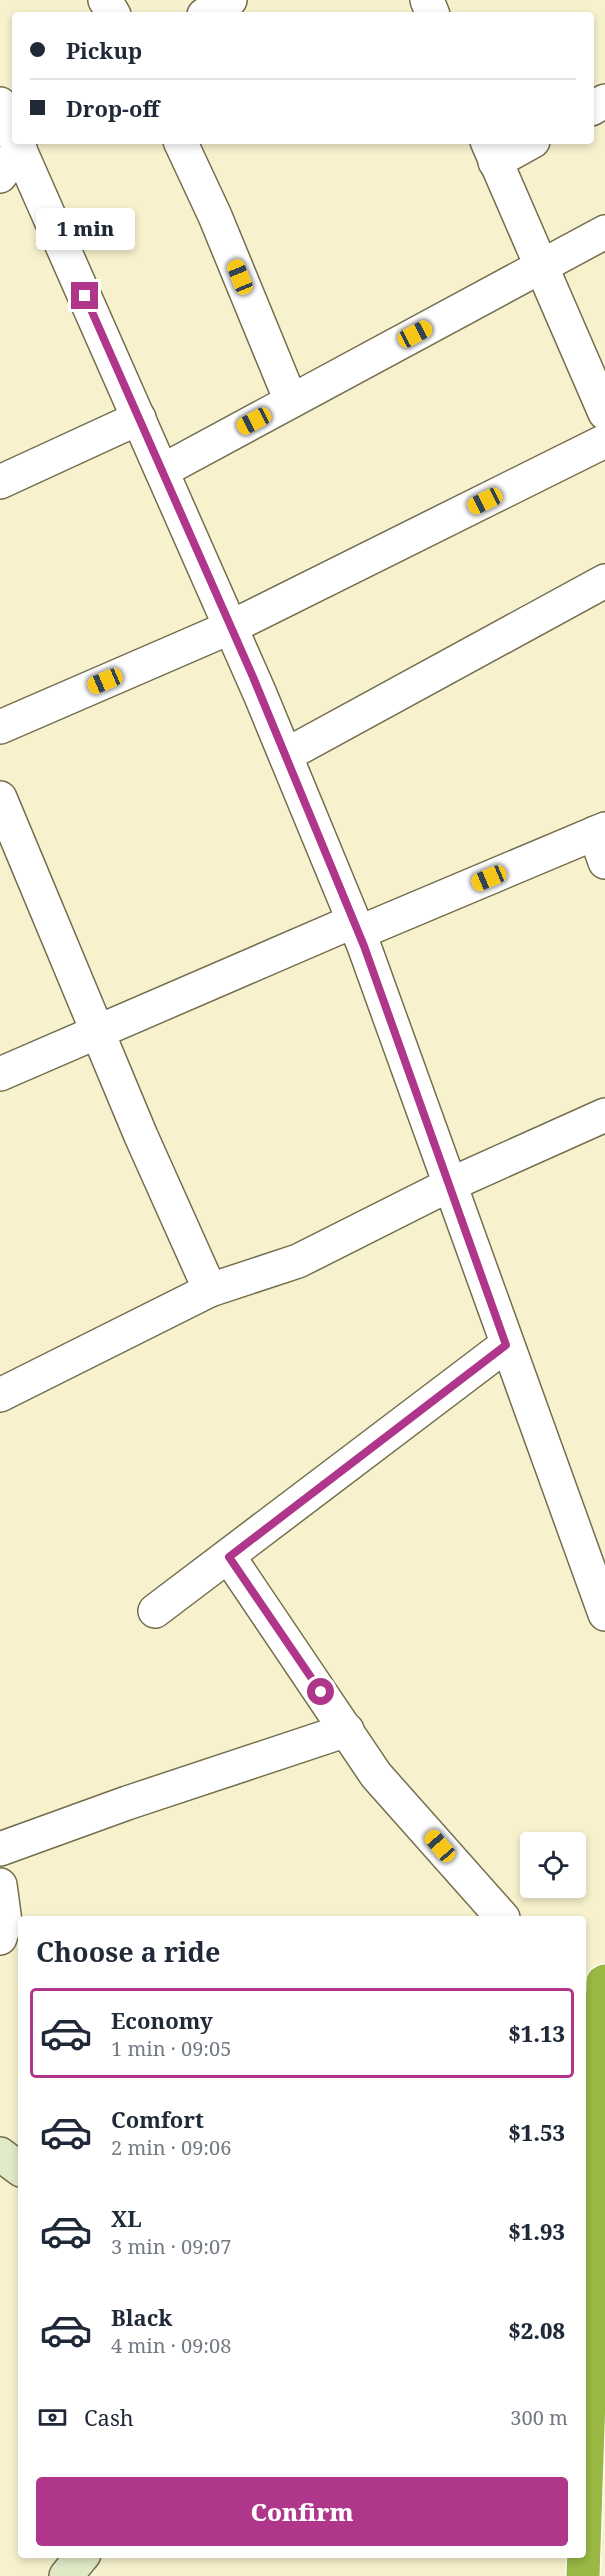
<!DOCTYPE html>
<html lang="en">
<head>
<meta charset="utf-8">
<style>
  body { margin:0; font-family:"Noto Serif",serif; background:#f6f6f7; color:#1f2937; height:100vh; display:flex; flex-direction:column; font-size:22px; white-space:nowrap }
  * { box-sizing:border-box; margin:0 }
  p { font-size:20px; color:#747a83 }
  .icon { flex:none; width:33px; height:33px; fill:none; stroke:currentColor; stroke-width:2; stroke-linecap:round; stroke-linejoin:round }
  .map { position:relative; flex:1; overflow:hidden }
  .sheet { position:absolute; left:18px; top:1916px; width:568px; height:642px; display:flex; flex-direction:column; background:#fff; border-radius:6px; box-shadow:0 3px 9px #0003 }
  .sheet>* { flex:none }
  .top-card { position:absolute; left:12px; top:12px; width:582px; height:132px; border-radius:6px; box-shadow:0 3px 9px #0003; display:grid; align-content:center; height:132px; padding:0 18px; background:#fff }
  .fabs { position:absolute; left:520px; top:1832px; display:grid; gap:12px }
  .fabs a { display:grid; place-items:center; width:66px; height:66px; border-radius:6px; background:#fff; box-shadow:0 3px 9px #0003; font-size:30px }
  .end { position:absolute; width:27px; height:27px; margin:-14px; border:8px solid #af368a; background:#fff; box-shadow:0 0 0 3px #fff }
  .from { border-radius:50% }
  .bubble { position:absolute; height:42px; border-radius:6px; background:#fff; box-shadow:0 3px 9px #0003; font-size:20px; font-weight:800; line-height:42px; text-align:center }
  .car { position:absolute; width:18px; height:36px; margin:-18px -9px; border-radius:8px; box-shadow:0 0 4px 2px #0007; background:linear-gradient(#f5c518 24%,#345 0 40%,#f5c518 0 76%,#345 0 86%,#f5c518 0) }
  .top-card b { display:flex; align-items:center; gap:21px; height:57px; font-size:22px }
  .top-card b+b { border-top:2px solid #e0e1e3 }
  .top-card i { width:15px; height:15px; background:#1f2937 }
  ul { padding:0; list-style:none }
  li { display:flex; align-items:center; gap:18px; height:90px; margin:0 12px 9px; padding:0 6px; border:3px solid transparent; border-radius:6px }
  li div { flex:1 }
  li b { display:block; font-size:22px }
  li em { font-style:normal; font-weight:800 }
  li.current { border-color:#af368a }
  li>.icon { width:54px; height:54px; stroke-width:1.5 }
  h2 { padding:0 18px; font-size:27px; line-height:72px }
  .pay { display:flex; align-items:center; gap:15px; height:66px; padding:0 18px; font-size:22px }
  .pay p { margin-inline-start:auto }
  .primary-button { display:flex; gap:12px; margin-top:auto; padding:12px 18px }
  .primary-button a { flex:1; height:69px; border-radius:6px; background:#af368a; color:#fff; font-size:24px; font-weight:800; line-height:69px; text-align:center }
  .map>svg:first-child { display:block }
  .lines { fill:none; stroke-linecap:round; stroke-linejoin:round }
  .street-casing { stroke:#746e4e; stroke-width:36 }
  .secondary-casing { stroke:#746e4e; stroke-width:36 }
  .highway-casing { stroke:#fff; stroke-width:36 }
  .street { stroke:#fff; stroke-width:33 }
  .secondary { stroke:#e0eac7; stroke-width:33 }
  .highway { stroke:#99b844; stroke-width:33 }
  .route { stroke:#af368a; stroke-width:8 }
</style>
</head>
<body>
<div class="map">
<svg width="605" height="2576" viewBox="0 0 605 2576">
  <rect width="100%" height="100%" fill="#f7f1cd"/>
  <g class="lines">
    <defs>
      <g id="street">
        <polyline points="105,0 114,15"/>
        <polyline points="427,0 433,15"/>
        <polyline points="204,15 230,0"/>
        <polyline points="0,104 15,138"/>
        <polyline points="591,109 605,101"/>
        <polyline points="16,141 260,694 364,946 605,1614"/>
        <polyline points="180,141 215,216 291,401"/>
        <polyline points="487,141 605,413"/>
        <polyline points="495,162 533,141"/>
        <polyline points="0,176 20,148"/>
        <polyline points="162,471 605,232"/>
        <polyline points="0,482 139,418"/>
        <polyline points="0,727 231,627 605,441"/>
        <polyline points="286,755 605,581"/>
        <polyline points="0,798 141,1136 210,1290"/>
        <polyline points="595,833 605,862"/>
        <polyline points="358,933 605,829"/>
        <polyline points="0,1074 354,921"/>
        <polyline points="0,1395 210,1290 298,1261 449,1185 605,1115"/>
        <polyline points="229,1557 376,1775 503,1918"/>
        <polyline points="155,1611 506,1345"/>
        <polyline points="0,1849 127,1803 347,1730"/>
        <polyline points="0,1885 5,1922 0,1938"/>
      </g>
      <g id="secondary">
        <polyline points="0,2154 21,2170"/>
        <polyline points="66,2576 84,2554"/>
      </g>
      <polyline id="highway" points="583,2576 603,1982 605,1981"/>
    </defs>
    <!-- street casing -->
    <use href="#street" class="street-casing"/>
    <!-- secondary casing -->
    <use href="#secondary" class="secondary-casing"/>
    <!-- highway casing -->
    <use href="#highway" class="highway-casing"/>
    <!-- street -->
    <use href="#street" class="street"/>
    <!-- secondary -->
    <use href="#secondary" class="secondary"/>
    <!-- highway -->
    <use href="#highway" class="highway"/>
  </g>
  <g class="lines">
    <!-- route -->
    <polyline class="route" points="85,296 253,677 364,946 506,1345 229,1557 321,1692"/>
  </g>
</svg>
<div class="fabs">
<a><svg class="icon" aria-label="locate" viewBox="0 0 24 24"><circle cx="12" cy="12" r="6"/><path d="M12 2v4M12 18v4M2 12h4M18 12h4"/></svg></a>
</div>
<i class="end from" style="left:321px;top:1692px"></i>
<i class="end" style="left:85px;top:296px"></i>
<div class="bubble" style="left:36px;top:208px;width:99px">1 min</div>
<i class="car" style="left:240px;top:277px;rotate:338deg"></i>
<i class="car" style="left:415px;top:334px;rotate:62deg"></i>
<i class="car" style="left:254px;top:421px;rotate:242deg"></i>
<i class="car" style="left:485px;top:501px;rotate:244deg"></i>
<i class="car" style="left:105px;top:681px;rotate:247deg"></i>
<i class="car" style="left:489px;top:878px;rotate:247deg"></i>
<i class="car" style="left:440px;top:1846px;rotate:319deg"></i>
<div class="top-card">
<b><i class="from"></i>Pickup</b>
<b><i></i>Drop-off</b>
</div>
<section class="sheet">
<h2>Choose a ride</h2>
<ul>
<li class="current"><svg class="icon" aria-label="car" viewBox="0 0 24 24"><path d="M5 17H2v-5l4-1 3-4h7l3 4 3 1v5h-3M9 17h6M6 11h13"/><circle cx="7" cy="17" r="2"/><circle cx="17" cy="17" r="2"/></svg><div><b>Economy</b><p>1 min · 09:05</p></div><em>$1.13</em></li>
<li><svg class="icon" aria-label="car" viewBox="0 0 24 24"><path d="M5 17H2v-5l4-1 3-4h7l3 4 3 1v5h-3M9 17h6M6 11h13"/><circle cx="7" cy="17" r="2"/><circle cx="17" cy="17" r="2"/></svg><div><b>Comfort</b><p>2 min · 09:06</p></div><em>$1.53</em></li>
<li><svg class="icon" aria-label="car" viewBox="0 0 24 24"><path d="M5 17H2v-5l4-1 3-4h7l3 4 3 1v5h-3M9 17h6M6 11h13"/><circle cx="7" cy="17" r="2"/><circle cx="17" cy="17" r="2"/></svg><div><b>XL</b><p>3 min · 09:07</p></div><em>$1.93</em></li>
<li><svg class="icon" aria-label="car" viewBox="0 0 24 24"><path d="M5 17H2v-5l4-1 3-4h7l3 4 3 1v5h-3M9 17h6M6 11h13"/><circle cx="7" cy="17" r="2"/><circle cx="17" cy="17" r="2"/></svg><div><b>Black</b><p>4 min · 09:08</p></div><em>$2.08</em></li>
</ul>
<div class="pay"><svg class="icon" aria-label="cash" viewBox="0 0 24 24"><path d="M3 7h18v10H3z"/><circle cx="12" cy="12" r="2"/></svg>Cash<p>300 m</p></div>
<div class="primary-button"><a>Confirm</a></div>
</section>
</div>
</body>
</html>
